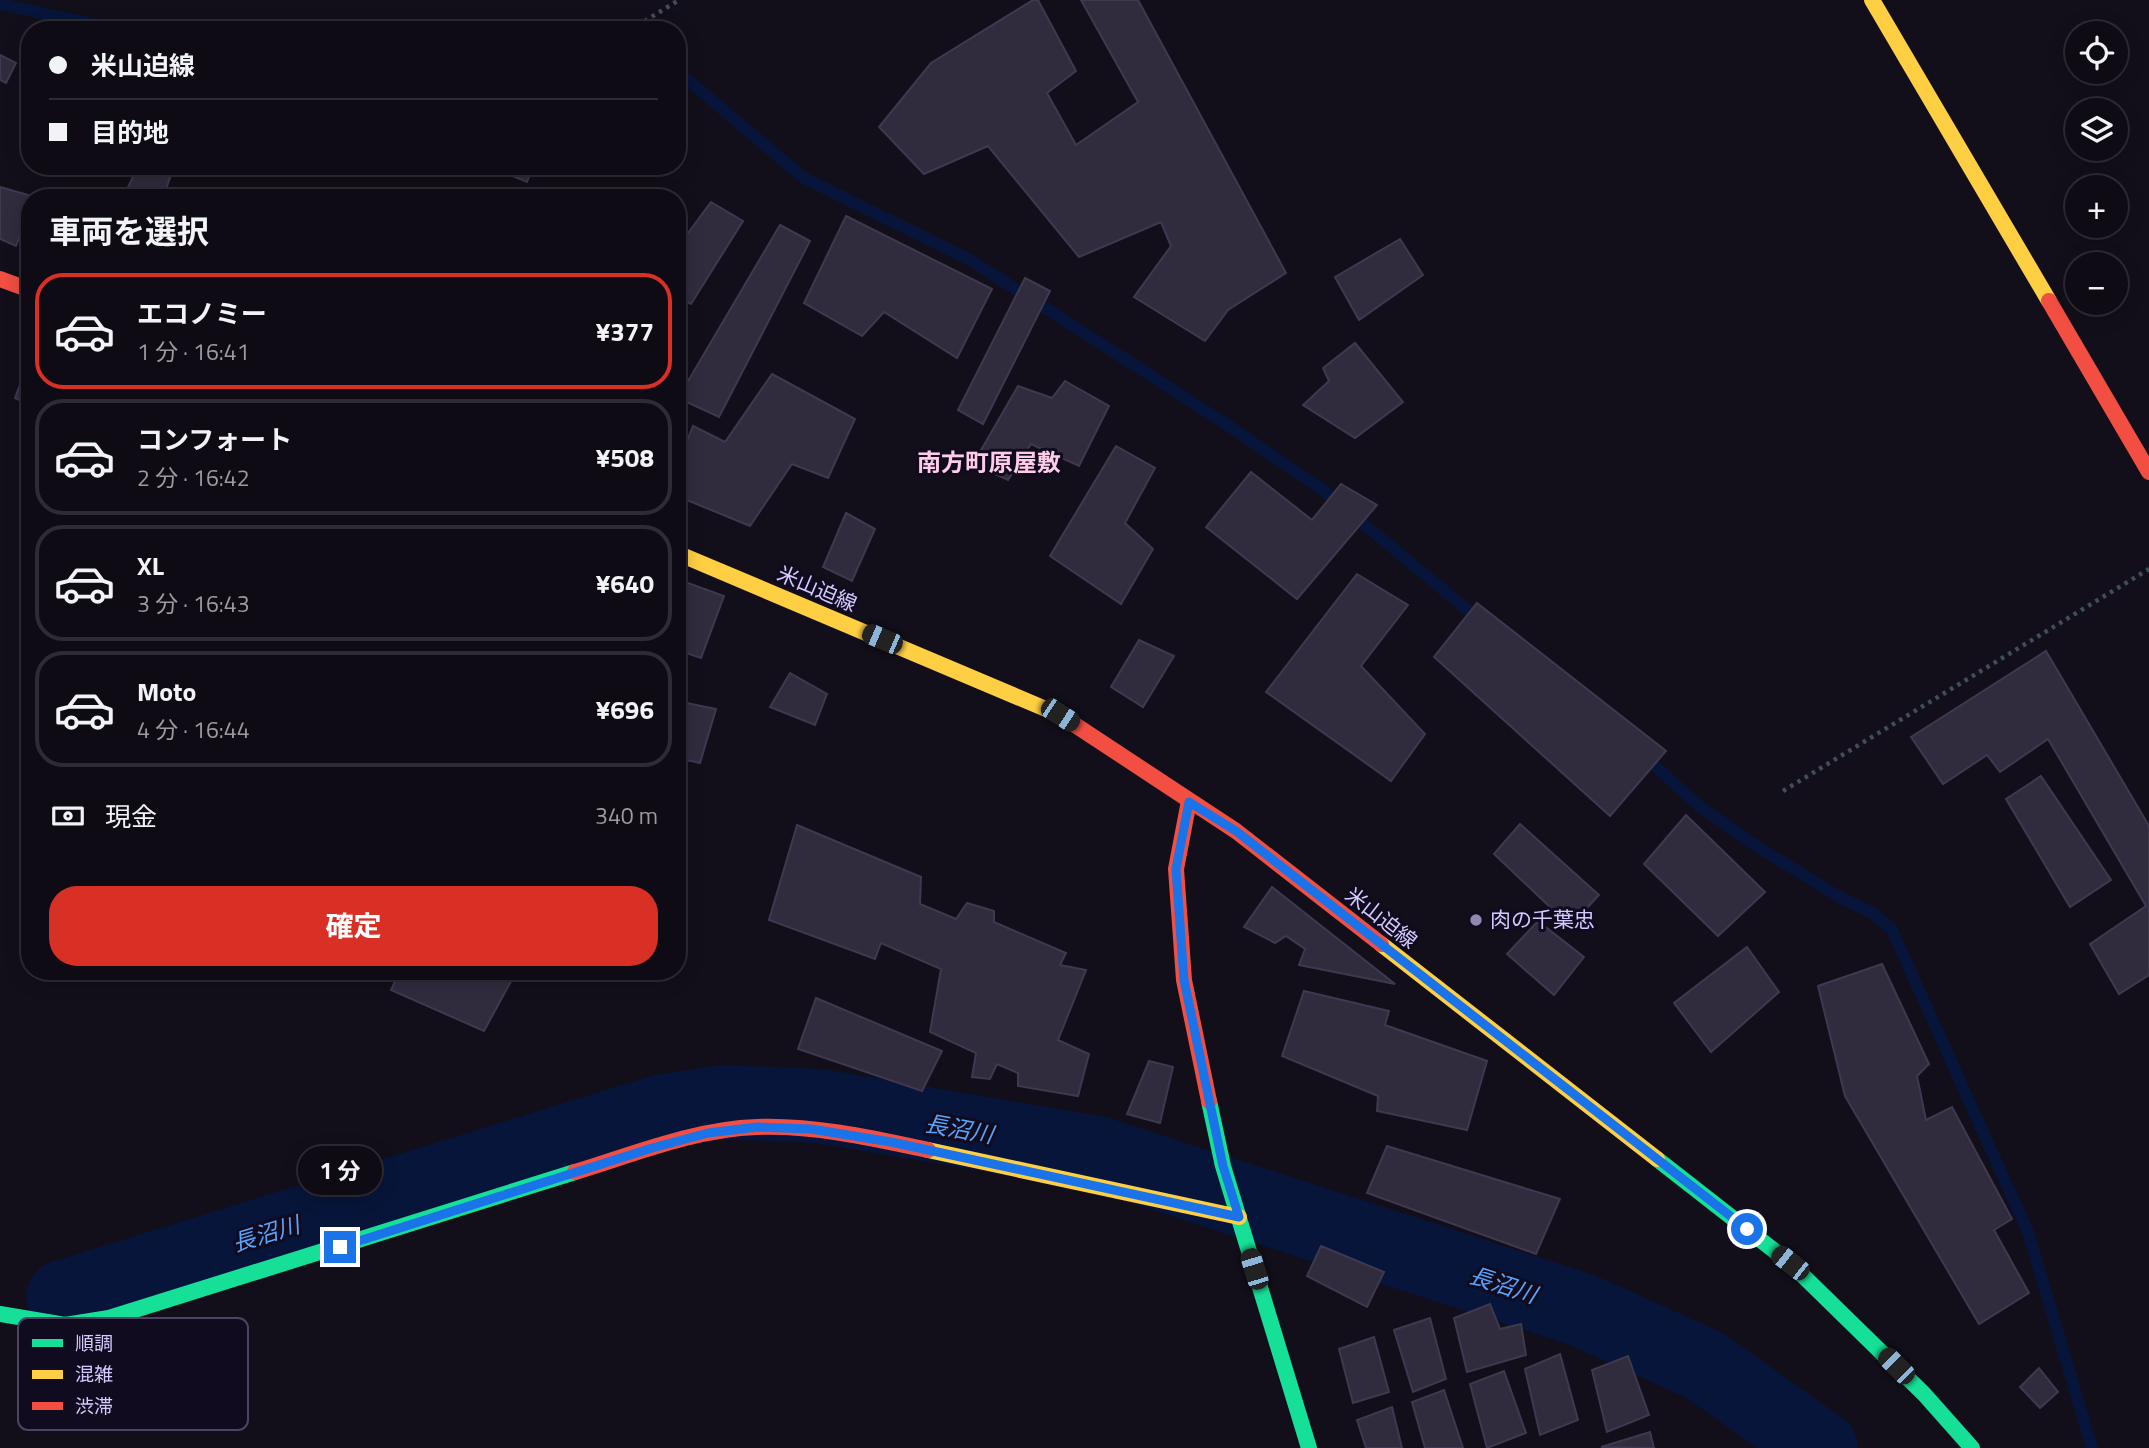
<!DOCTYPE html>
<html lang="ja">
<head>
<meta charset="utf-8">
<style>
  body { margin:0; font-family:"Titillium Web","Noto Sans JP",sans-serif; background:#17141d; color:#f1f3f6; height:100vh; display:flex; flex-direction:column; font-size:26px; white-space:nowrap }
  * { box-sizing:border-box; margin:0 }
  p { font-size:23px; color:#9b9ba0 }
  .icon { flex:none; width:38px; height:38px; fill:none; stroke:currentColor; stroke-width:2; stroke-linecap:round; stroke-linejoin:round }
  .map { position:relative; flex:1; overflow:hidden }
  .sheet { position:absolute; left:21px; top:189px; width:665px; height:791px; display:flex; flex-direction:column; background:#0e0b14; border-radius:28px; box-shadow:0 4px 18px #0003,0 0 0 2px #2e2b34 }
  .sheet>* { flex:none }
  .top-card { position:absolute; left:21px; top:21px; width:665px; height:154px; border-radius:28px; box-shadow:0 4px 18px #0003,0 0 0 2px #2e2b34; display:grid; align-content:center; height:154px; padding:0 28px; background:#0e0b14 }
  .tools { position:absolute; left:2065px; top:21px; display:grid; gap:14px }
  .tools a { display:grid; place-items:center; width:63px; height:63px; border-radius:50%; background:#0e0b14; box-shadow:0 4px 18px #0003,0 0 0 2px #2e2b34; font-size:35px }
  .end { position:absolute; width:32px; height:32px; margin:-16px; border:9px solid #1a73e8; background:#fff; box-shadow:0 0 0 4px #fff }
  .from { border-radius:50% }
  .bubble { position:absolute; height:49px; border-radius:24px; background:#0e0b14; box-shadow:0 4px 18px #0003,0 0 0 2px #2e2b34; font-size:23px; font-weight:700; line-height:49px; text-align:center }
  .car { position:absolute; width:21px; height:42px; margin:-21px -10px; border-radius:9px; box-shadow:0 0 5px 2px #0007; background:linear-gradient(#222 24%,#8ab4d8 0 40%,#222 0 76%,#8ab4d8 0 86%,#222 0) }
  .top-card b { display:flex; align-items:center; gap:24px; height:66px; font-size:26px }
  .top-card b+b { border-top:2px solid #2e2b34 }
  .top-card i { width:18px; height:18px; background:#f1f3f6 }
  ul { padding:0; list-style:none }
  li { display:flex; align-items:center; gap:21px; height:116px; margin:0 14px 10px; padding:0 14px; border:4px solid #2e2b34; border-radius:28px }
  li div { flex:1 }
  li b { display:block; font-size:26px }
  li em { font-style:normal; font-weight:700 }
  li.active { border-color:#d93025 }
  li>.icon { width:63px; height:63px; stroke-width:1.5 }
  h2 { padding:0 28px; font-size:32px; line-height:84px }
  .pay { display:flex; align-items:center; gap:18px; height:77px; padding:0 28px; font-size:26px }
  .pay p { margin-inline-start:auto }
  .primary-button { display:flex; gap:14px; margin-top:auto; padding:14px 28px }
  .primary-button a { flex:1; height:80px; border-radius:28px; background:#d93025; color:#fff; font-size:28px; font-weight:700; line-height:80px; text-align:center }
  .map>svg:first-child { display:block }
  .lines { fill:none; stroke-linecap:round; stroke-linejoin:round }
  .stream { stroke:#07153a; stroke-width:12 }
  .river { stroke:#07153a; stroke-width:74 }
  .building { fill:#302c3e; stroke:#3f3950; stroke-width:2 }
  .path { stroke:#424d5c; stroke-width:4.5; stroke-dasharray:3.5 5; stroke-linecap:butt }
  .fast { stroke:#16e098; stroke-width:16 }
  .slow { stroke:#ffcf43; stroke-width:16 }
  .jam { stroke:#f24e42; stroke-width:16 }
  .route { stroke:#1a73e8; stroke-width:9 }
  .poi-dot { fill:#9089af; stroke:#100b1f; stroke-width:2.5 }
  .labels { text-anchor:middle; stroke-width:6; stroke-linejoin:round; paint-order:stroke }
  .street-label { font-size:21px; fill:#d4caff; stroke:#100b1f }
  .poi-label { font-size:21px; fill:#d4caff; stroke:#100b1f; text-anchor:start }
  .water-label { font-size:23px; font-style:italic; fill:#58a4ff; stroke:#100b1f }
  .quarter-label { font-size:24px; font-weight:bold; fill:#ffcce8; stroke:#100b1f }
  .key { fill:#100b1f; stroke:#4b4462; stroke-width:2 }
  .key-label { font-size:19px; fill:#d4caff }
</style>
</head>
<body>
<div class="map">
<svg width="2149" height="1448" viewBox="0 0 2149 1448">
  <rect width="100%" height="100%" fill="#120f1a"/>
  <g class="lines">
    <!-- stream -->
    <g class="stream">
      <polyline points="0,4 121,30"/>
      <polyline points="677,71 804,178 972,261 1223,422 1323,490 1482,622"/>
      <polyline points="1642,754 1699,806 1758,847 1843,899 1873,913 1892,930 2028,1232 2092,1448"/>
    </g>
    <!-- river -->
    <polyline class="river" points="63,1297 663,1111 722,1102 820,1106 1097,1153 1582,1310 1704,1365 1821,1448"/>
  </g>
  <!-- building -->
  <g class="building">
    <polygon points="1033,0 1038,0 1076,71 1047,93 1076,145 1138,102 1081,0 1138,0 1286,273 1228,310 1205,341 1134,297 1171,246 1161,222 1079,257 988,146 924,174 879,127 931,63"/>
    <polygon points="0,55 16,63 6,83 0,80"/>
    <polygon points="138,166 174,166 163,198 123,198"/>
    <polygon points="488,166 533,166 527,182"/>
    <polygon points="618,166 645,166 641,176 617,169"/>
    <polygon points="0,187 35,197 30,198 30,211 16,246 0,239"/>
    <polygon points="711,202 743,221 691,304 677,297 677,226 688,233"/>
    <polygon points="846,216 992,289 957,358 884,312 862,336 804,303"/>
    <polygon points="780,225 810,241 719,417 678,398"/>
    <polygon points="1400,239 1423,275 1359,320 1335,277"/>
    <polygon points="1025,278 1050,291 983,424 958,410"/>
    <polygon points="1355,343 1403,402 1355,438 1303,405 1329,381 1323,368"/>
    <polygon points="30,358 30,405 15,398"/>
    <polygon points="772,374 855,419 828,478 792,464 750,526 677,496 677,466 693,426 725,442"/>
    <polygon points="1065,381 1109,406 1079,466 1031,444 1008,480 973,464 1018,386 1052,398"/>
    <polygon points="1116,446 1155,468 1125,523 1153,549 1121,604 1050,556"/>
    <polygon points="1251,472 1312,520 1341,484 1377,505 1297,599 1206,527"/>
    <polygon points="846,513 875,529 852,581 823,567"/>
    <polygon points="1357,574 1408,605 1361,666 1425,734 1391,781 1266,692"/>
    <polygon points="677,579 724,596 701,658 677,650"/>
    <polygon points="1477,603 1666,751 1610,816 1434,657"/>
    <polygon points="1139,640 1174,656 1143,707 1111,687"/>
    <polygon points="2046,651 2149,826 2149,975 2119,994 2090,944 2146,906 2048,739 2000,772 1987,755 1943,784 1911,737"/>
    <polygon points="790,673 827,694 815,725 770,707"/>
    <polygon points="677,701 716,709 700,763 677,758"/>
    <polygon points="2041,776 2111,880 2070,907 2006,799"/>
    <polygon points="1686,815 1765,892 1718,936 1644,864"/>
    <polygon points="1520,824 1599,895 1570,926 1494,854"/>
    <polygon points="797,825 921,877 920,904 956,919 967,903 994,911 994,922 1066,953 1060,965 1086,970 1058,1040 1089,1054 1078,1096 1018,1086 1018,1073 997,1064 990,1079 972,1077 976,1053 930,1032 941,969 881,943 875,959 769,920"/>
    <polygon points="1272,887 1395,984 1299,965 1305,949 1286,936 1275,943 1244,927"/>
    <polygon points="1538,921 1584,957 1554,995 1507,954"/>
    <polygon points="1747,947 1779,992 1711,1052 1674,1003"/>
    <polygon points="1882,964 1929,1064 1917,1076 1926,1120 1952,1107 2012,1219 1994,1230 2029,1293 1979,1324 1845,1096 1818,986"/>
    <polygon points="400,971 515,971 516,972 484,1031 391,990"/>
    <polygon points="1304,991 1389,1011 1385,1025 1487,1061 1467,1130 1377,1111 1378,1096 1282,1056"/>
    <polygon points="816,998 942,1051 922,1091 798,1049"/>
    <polygon points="1149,1061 1173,1067 1160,1123 1127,1114"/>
    <polygon points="1387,1146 1560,1199 1536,1254 1367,1193"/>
    <polygon points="1321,1246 1384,1272 1367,1307 1307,1276"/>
    <polygon points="1490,1304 1500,1329 1521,1324 1526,1355 1467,1372 1454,1318"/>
    <polygon points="1430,1318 1446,1379 1413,1392 1394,1330"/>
    <polygon points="1374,1337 1389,1392 1353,1403 1339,1349"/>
    <polygon points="1560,1354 1578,1420 1540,1435 1525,1369"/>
    <polygon points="1628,1356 1649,1415 1607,1432 1592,1370"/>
    <polygon points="2039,1368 2058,1392 2040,1408 2020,1387"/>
    <polygon points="1504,1371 1526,1433 1487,1448 1470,1384"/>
    <polygon points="1444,1390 1463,1448 1425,1448 1412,1402"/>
    <polygon points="1392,1407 1402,1448 1366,1448 1357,1420"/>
    <polygon points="1650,1432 1654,1448 1601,1447"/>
  </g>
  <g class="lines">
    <!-- path -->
    <g class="path">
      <polyline points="630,30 679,0"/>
      <polyline points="1783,791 2149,569"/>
    </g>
    <!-- fast -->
    <g class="fast">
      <polyline points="1209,1101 1223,1166 1309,1448"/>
      <polyline points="1657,1159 1790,1263 1924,1394 1972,1448"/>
      <polyline points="0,1314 65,1325 109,1318 575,1172"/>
    </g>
    <!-- slow -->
    <g class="slow">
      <polyline points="1872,0 2049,301"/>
      <polyline points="677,553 1060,715"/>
      <polyline points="1381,944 1657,1159"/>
      <polyline points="928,1150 1239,1217"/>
    </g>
    <!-- jam -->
    <g class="jam">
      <polyline points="0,279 30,290"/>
      <polyline points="2049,301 2149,472"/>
      <polyline points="1060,715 1236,831 1381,944"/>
      <polyline points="1189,801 1176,869 1184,980 1209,1101"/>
      <path d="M575,1172C634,1154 695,1129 757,1127C814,1125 872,1138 928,1150"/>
    </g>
  </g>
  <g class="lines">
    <!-- route -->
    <polyline class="route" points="340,1247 652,1148 708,1133 757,1127 811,1129 891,1142 1239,1217 1223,1166 1184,980 1176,869 1189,802 1236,831 1747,1229"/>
  </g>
  <!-- markers -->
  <circle class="poi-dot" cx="1476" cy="920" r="7"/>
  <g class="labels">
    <!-- street labels -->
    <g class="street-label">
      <text transform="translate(817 589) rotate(23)" y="7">米山迫線</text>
      <text transform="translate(1381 918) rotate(38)" y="7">米山迫線</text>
    </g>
    <!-- poi labels -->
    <g class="poi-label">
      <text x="1490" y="927">肉の千葉忠</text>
    </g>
    <!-- water labels -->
    <g class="water-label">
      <text transform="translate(959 1129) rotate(10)" y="8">長沼川</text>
      <text transform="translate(266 1234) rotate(-17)" y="8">長沼川</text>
      <text transform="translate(1503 1285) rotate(18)" y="8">長沼川</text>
    </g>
    <!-- quarter labels -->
    <g class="quarter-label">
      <text x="989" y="471">南方町原屋敷</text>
    </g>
  </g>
  <!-- legend -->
  <rect x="18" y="1318" width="230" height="112" rx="10" class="key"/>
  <rect x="32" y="1339" width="31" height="8" fill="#16e098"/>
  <rect x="32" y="1370" width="31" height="9" fill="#ffcf43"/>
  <rect x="32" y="1402" width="31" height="8" fill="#f24e42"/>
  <g class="key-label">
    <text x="75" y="1350">順調</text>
    <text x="75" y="1381">混雑</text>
    <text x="75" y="1413">渋滞</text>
  </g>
</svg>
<div class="tools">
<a><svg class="icon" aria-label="locate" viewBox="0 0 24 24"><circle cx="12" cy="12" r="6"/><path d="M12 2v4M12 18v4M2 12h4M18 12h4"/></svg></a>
<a><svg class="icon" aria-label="layers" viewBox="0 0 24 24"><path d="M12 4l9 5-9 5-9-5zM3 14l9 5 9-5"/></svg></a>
<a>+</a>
<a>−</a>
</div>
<i class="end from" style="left:1747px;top:1229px"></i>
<i class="end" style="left:340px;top:1247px"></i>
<div class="bubble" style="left:298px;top:1146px;width:84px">1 分</div>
<i class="car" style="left:882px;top:639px;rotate:293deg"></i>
<i class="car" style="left:1060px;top:715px;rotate:123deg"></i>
<i class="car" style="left:1790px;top:1263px;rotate:308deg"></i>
<i class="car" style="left:1254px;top:1269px;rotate:343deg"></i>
<i class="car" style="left:1896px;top:1366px;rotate:315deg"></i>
<div class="top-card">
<b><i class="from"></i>米山迫線</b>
<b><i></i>目的地</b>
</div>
<section class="sheet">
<h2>車両を選択</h2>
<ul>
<li class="active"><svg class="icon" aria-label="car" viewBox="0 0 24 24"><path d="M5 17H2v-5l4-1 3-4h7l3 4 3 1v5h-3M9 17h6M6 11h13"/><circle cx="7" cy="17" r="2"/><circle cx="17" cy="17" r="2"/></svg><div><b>エコノミー</b><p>1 分 · 16:41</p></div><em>¥377</em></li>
<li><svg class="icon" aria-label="car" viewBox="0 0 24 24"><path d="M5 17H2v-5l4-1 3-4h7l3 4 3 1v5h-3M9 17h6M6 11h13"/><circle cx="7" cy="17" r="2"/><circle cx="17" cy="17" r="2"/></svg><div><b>コンフォート</b><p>2 分 · 16:42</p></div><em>¥508</em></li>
<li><svg class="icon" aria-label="car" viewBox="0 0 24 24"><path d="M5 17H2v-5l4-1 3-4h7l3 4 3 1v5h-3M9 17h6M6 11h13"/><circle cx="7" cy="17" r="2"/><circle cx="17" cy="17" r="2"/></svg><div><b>XL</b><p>3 分 · 16:43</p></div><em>¥640</em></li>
<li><svg class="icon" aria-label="car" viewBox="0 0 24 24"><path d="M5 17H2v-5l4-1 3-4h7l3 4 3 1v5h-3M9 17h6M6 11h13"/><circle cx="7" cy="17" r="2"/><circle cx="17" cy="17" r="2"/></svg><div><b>Moto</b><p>4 分 · 16:44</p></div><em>¥696</em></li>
</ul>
<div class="pay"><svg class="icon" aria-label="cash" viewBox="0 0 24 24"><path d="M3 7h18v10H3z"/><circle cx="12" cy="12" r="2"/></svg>現金<p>340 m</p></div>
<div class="primary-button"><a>確定</a></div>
</section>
</div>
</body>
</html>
